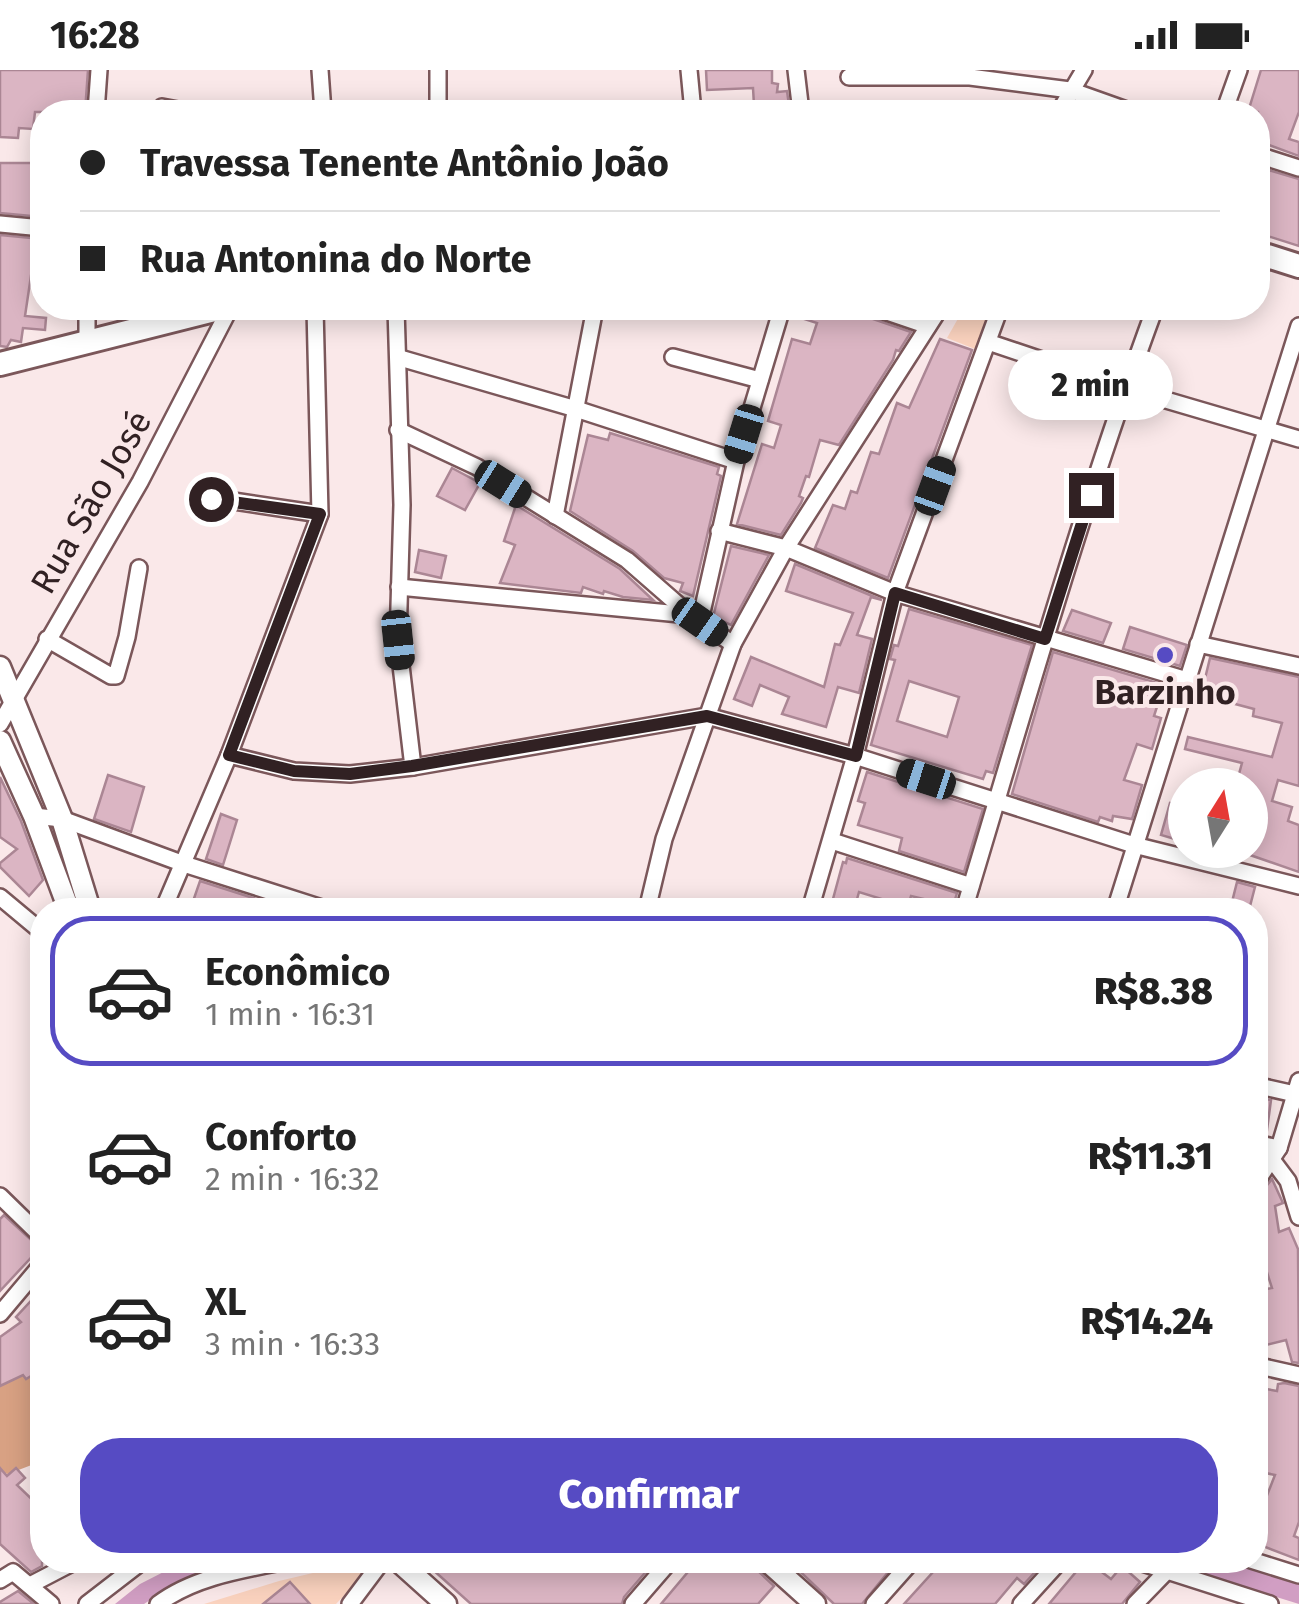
<!DOCTYPE html>
<html lang="pt">
<head>
<meta charset="utf-8">
<style>
  body { margin:0; font-family:"Fira Sans",sans-serif; background:#f6f6f6; color:#222; height:100vh; display:flex; flex-direction:column; font-size:38px; white-space:nowrap }
  * { box-sizing:border-box; margin:0 }
  p { font-size:32px; color:#767676 }
  .icon { flex:none; width:55px; height:55px; fill:none; stroke:currentColor; stroke-width:2; stroke-linecap:round; stroke-linejoin:round }
  .map { position:relative; flex:1; overflow:hidden }
  .sheet { position:absolute; left:30px; top:828px; width:1238px; height:675px; display:flex; flex-direction:column; background:#fff; border-radius:40px; box-shadow:0 5px 25px #0003 }
  .sheet>* { flex:none }
  .hud { position:absolute; left:30px; top:30px; width:1240px; height:220px; border-radius:40px; box-shadow:0 5px 25px #0003; display:grid; align-content:center; height:220px; padding:0 50px; background:#fff }
  .needle { width:65px; rotate:11deg }
  .fabs { position:absolute; left:1168px; top:698px; display:grid; gap:20px }
  .fabs a { display:grid; place-items:center; width:100px; height:100px; border-radius:50%; background:#fff; box-shadow:0 5px 25px #0003; font-size:50px }
  .end { position:absolute; width:45px; height:45px; margin:-22px; border:12px solid #312123; background:#fff; box-shadow:0 0 0 5px #fff }
  .from { border-radius:50% }
  .bubble { position:absolute; height:70px; border-radius:35px; background:#fff; box-shadow:0 5px 25px #0003; font-size:32px; font-weight:800; line-height:70px; text-align:center }
  .car { position:absolute; width:30px; height:60px; margin:-30px -15px; border-radius:12px; box-shadow:0 0 8px 2px #0007; background:linear-gradient(#222 24%,#8ab4d8 0 40%,#222 0 76%,#8ab4d8 0 86%,#222 0) }
  .hud b { display:flex; align-items:center; gap:35px; height:95px; font-size:38px }
  .hud b+b { border-top:2px solid #e0e0e0 }
  .hud i { width:25px; height:25px; background:#222 }
  ul { padding:18px 0 0; list-style:none }
  li { display:flex; align-items:center; gap:30px; height:150px; margin:0 20px 15px; padding:0 30px; border:5px solid transparent; border-radius:40px }
  li div { flex:1 }
  li b { display:block; font-size:38px }
  li em { font-style:normal; font-weight:800 }
  li.selected { border-color:#564bc3 }
  li>.icon { width:90px; height:90px; stroke-width:1.5 }
  .primary-button { display:flex; gap:20px; margin-top:auto; padding:20px 50px }
  .primary-button a { flex:1; height:115px; border-radius:40px; background:#564bc3; color:#fff; font-size:40px; font-weight:800; line-height:115px; text-align:center }
  .status { display:flex; justify-content:space-between; align-items:center; height:70px; padding:0 50px; background:#fff; direction:ltr }
  .status svg { height:28px; fill:currentColor }
  .map>svg:first-child { display:block }
  .green { fill:#fad2be }
  .forest { fill:#d8a183 }
  .water { fill:#d19ec3 }
  .building { fill:#dbb5c3; stroke:#ab8694; stroke-width:2.5; fill-rule:evenodd }
  .lines { fill:none; stroke-linecap:round; stroke-linejoin:round }
  .minor-casing { stroke:#7b575a; stroke-width:20 }
  .major-casing { stroke:#7b575a; stroke-width:25 }
  .highway-casing { stroke:#7b575a; stroke-width:28 }
  .minor { stroke:#fff; stroke-width:15 }
  .major { stroke:#fff; stroke-width:20 }
  .highway { stroke:#fff; stroke-width:22 }
  .route { stroke:#312123; stroke-width:12 }
  .poi-dot { fill:#564bc3; stroke:#fae8e9; stroke-width:4 }
  .labels { text-anchor:middle; stroke-width:8; stroke-linejoin:round; paint-order:stroke }
  .street-label { font-size:35px; fill:#312123; stroke:#fae8e9 }
  .poi-label { font-size:35px; font-weight:bold; fill:#312123; stroke:#fae8e9 }
</style>
</head>
<body>
<div class="status"><b>16:28</b><svg viewBox="0 0 49 12"><path d="M0 12V9h3v3zM5 12V6h3v6zM10 12V3h3v9zM15 12V0h3v12zM26 1h20v11H26zM47 4h2v5h-2z"/></svg></div>
<div class="map">
<svg width="1299" height="1534" viewBox="0 0 1299 1534">
  <rect width="100%" height="100%" fill="#fae8e9"/>
  <!-- green -->
  <g class="green">
    <polygon points="964,238 995,238 980,281 947,268"/>
    <polygon points="355,1493 369,1499 336,1534 204,1534 279,1511"/>
  </g>
  <!-- forest -->
  <polygon class="forest" points="16,1287 34,1298 42,1292 42,1391 8,1404 0,1402 0,1314 15,1309"/>
  <!-- water -->
  <g class="water">
    <polygon points="187,1490 252,1490 179,1511 144,1534 115,1534 140,1514"/>
    <polygon points="1156,1490 1222,1490 1299,1513 1299,1534"/>
  </g>
  <!-- building -->
  <g class="building">
    <polygon points="0,0 88,0 85,42 35,42 33,59 19,58 18,68 0,67"/>
    <polygon points="706,0 772,0 772,13 778,14 777,22 787,21 790,42 767,42 766,34 754,35 753,18 707,20"/>
    <polygon points="1261,0 1299,0 1299,42 1289,69 1299,72 1299,86 1258,71 1258,42 1248,42"/>
    <polygon points="0,93 42,93 42,147 0,143"/>
    <polygon points="1258,97 1299,109 1299,176 1258,163"/>
    <polygon points="0,165 42,169 42,201 32,199 25,246 46,248 45,260 23,258 21,272 11,270 7,277 0,276"/>
    <polygon points="801,238 847,238 860,242 861,238 864,238 870,248 911,262 899,281 896,280 893,290 839,375 820,370 809,407 806,406 799,426 803,428 801,433 781,465 737,454 762,374 774,378 781,355 768,351 792,269 810,274 817,253 798,247"/>
    <polygon points="940,269 972,280 888,508 815,478 833,435 845,439 851,421 857,423 871,382 879,384 897,333 909,338"/>
    <polygon points="610,363 719,397 717,404 721,406 693,526 680,521 683,513 664,508 633,481 570,441 588,365 608,370"/>
    <polygon points="452,398 480,413 465,440 437,426"/>
    <polygon points="516,435 620,499 653,530 623,527 604,521 603,524 583,517 581,523 500,513 515,475 504,471"/>
    <polygon points="731,476 769,485 731,555 713,547"/>
    <polygon points="419,480 446,486 441,508 415,502"/>
    <polygon points="795,494 882,530 871,527 857,565 872,569 859,623 838,617 826,657 782,644 789,627 760,615 752,636 734,629 751,587 824,617 835,574 840,575 853,543 786,521"/>
    <path d="M909,539L1032,575L993,703L986,701L983,709L871,675L895,590L890,589L894,575L898,576ZM909,611L959,627L947,667L897,651Z"/>
    <polygon points="1072,540 1111,553 1103,573 1063,561"/>
    <polygon points="1130,557 1187,575 1180,596 1123,579"/>
    <polygon points="1053,582 1164,615 1154,646 1161,648 1152,679 1137,674 1124,710 1142,715 1132,749 1113,746 1112,751 1100,747 1098,752 1012,724"/>
    <polygon points="1210,588 1299,607 1299,716 1278,710 1272,731 1292,737 1288,751 1299,755 1299,802 1250,785 1250,715 1236,715 1242,693 1185,679 1188,667 1272,687 1282,653 1253,646 1254,639 1201,625"/>
    <polygon points="867,702 983,739 964,802 899,781 902,768 858,755 865,733 858,731"/>
    <polygon points="108,705 144,717 131,762 94,749"/>
    <polygon points="0,707 21,751 43,810 29,826 0,797 0,793 17,779 0,767"/>
    <polygon points="1170,733 1185,737 1185,772 1161,765"/>
    <polygon points="221,744 237,750 223,795 206,789"/>
    <polygon points="847,788 957,823 953,836 911,826 907,840 896,840 883,836 885,830 859,822 854,840 830,840 843,792 846,793"/>
    <polygon points="200,811 291,840 190,840"/>
    <polygon points="1237,812 1255,817 1249,840 1230,840"/>
    <polygon points="1255,1027 1271,1030 1267,1060 1255,1057"/>
    <polygon points="1272,1109 1283,1133 1275,1136 1279,1162 1289,1158 1298,1179 1299,1293 1292,1292 1286,1270 1258,1277 1255,1266 1255,1221 1272,1218 1264,1193 1255,1197 1255,1130"/>
    <polygon points="4,1145 40,1178 0,1221 0,1149"/>
    <polygon points="42,1219 42,1285 34,1293 36,1303 26,1309 23,1305 0,1316 0,1267 21,1252 16,1247"/>
    <polygon points="1284,1313 1299,1316 1299,1452 1294,1466 1299,1468 1299,1490 1255,1473 1255,1456 1275,1405 1261,1402 1264,1382 1255,1380 1255,1317 1277,1321 1278,1314"/>
    <polygon points="0,1398 7,1406 16,1398 25,1408 17,1415 42,1439 42,1496 31,1502 0,1474"/>
    <polygon points="422,1490 656,1490 624,1527 622,1534 471,1534"/>
    <polygon points="698,1490 753,1490 756,1499 774,1516 758,1534 661,1534"/>
    <polygon points="788,1490 898,1490 862,1534 834,1534"/>
    <polygon points="944,1490 1046,1490 1024,1514 1017,1508 995,1534 904,1534"/>
    <polygon points="1086,1490 1111,1509 1122,1496 1140,1512 1122,1534 1049,1534"/>
    <polygon points="290,1512 310,1534 263,1534"/>
    <polygon points="18,1521 34,1534 0,1534 0,1532"/>
  </g>
  <g class="lines">
    <defs>
      <g id="minor">
        <polyline points="320,0 323,42"/>
        <polyline points="438,0 438,42"/>
        <polyline points="689,0 693,42"/>
        <polyline points="796,0 801,42"/>
        <polyline points="849,7 970,7 1070,20 1132,42"/>
        <polyline points="162,37 189,42"/>
        <polyline points="96,42 99,0"/>
        <polyline points="1059,42 1084,0"/>
        <polyline points="1224,42 1239,0"/>
        <polyline points="1258,85 1299,98"/>
        <polyline points="0,154 42,158"/>
        <polyline points="396,238 402,435 398,570 413,697"/>
        <polyline points="875,238 928,256"/>
        <polyline points="87,270 87,238"/>
        <polyline points="988,272 1125,318 1299,369"/>
        <polyline points="673,287 760,310"/>
        <polyline points="400,288 576,339 736,391"/>
        <polyline points="398,360 477,397 627,490 690,545"/>
        <polyline points="200,426 320,444"/>
        <polyline points="555,446 595,238"/>
        <polyline points="719,461 786,478 895,523 1187,610"/>
        <polyline points="399,517 690,545 733,574"/>
        <polyline points="700,551 736,391 782,238"/>
        <polyline points="47,569 111,606 116,606 127,567 139,498"/>
        <polyline points="1198,574 1299,596"/>
        <polyline points="0,654 140,412 230,238"/>
        <polyline points="229,685 294,701 350,704 413,697 707,646 855,686 1134,775 1299,816"/>
        <polyline points="34,746 62,749 184,794 328,840"/>
        <polyline points="832,771 971,816"/>
        <polyline points="0,827 42,862"/>
        <polyline points="163,840 229,685 320,444 315,238"/>
        <polyline points="647,840 664,769 733,574 786,478 940,238"/>
        <polyline points="810,840 855,686 895,523 1000,238"/>
        <path d="M964,840C1025,638 1082,435 1155,238"/>
        <polyline points="1115,840 1299,256"/>
        <polyline points="1255,1015 1299,1025"/>
        <polyline points="1255,1073 1279,1078"/>
        <polyline points="1273,1091 1288,1111 1299,1147"/>
        <polyline points="1255,1114 1279,1078 1299,1011"/>
        <polyline points="0,1126 42,1167"/>
        <polyline points="0,1244 42,1194"/>
        <polyline points="1255,1295 1299,1305"/>
        <polyline points="1133,1490 1270,1534"/>
        <polyline points="1251,1490 1299,1505"/>
        <polyline points="0,1510 13,1502 51,1534"/>
        <polyline points="30,1515 78,1490"/>
        <polyline points="87,1534 144,1490"/>
        <path d="M158,1534C195,1506 247,1499 292,1490"/>
        <polyline points="350,1534 383,1490"/>
        <polyline points="633,1534 671,1490"/>
        <polyline points="874,1534 913,1490"/>
        <polyline points="1021,1534 1061,1490"/>
        <polyline points="1135,1534 1167,1501"/>
      </g>
      <g id="major">
        <polyline points="0,597 62,749 90,840"/>
        <polyline points="0,671 34,746 69,840"/>
        <polyline points="397,1490 446,1534"/>
        <polyline points="766,1490 815,1534"/>
      </g>
      <g id="highway">
        <polyline points="1258,183 1299,196"/>
        <polyline points="0,294 222,238"/>
      </g>
    </defs>
    <!-- minor casing -->
    <use href="#minor" class="minor-casing"/>
    <!-- major casing -->
    <use href="#major" class="major-casing"/>
    <!-- highway casing -->
    <use href="#highway" class="highway-casing"/>
    <!-- minor -->
    <use href="#minor" class="minor"/>
    <!-- major -->
    <use href="#major" class="major"/>
    <!-- highway -->
    <use href="#highway" class="highway"/>
  </g>
  <g class="lines">
    <!-- route -->
    <polyline class="route" points="211,429 320,444 229,685 294,701 350,704 412,696 707,646 856,686 895,523 1045,569 1091,425"/>
  </g>
  <!-- markers -->
  <circle class="poi-dot" cx="1165" cy="585" r="10"/>
  <g class="labels">
    <!-- street labels -->
    <g class="street-label">
      <text transform="translate(91 432) rotate(-60)" y="12">Rua São José</text>
    </g>
    <!-- poi labels -->
    <g class="poi-label">
      <text x="1165" y="634">Barzinho</text>
    </g>
  </g>
</svg>
<div class="fabs">
<a><svg class="needle" viewBox="-14 -14 28 28"><path d="M0-13l5 13h-10z" fill="#e53935"/><path d="M0 13l5-13h-10z" fill="#767676"/></svg></a>
</div>
<i class="end from" style="left:211px;top:429px"></i>
<i class="end" style="left:1091px;top:425px"></i>
<div class="bubble" style="left:1008px;top:280px;width:165px">2 min</div>
<i class="car" style="left:744px;top:364px;rotate:197deg"></i>
<i class="car" style="left:503px;top:414px;rotate:122deg"></i>
<i class="car" style="left:935px;top:416px;rotate:20deg"></i>
<i class="car" style="left:700px;top:552px;rotate:125deg"></i>
<i class="car" style="left:398px;top:570px;rotate:174deg"></i>
<i class="car" style="left:926px;top:709px;rotate:288deg"></i>
<div class="hud">
<b><i class="from"></i>Travessa Tenente Antônio João</b>
<b><i></i>Rua Antonina do Norte</b>
</div>
<section class="sheet">
<ul>
<li class="selected"><svg class="icon" aria-label="car" viewBox="0 0 24 24"><path d="M5 17H2v-5l4-1 3-4h7l3 4 3 1v5h-3M9 17h6M6 11h13"/><circle cx="7" cy="17" r="2"/><circle cx="17" cy="17" r="2"/></svg><div><b>Econômico</b><p>1 min · 16:31</p></div><em>R$8.38</em></li>
<li><svg class="icon" aria-label="car" viewBox="0 0 24 24"><path d="M5 17H2v-5l4-1 3-4h7l3 4 3 1v5h-3M9 17h6M6 11h13"/><circle cx="7" cy="17" r="2"/><circle cx="17" cy="17" r="2"/></svg><div><b>Conforto</b><p>2 min · 16:32</p></div><em>R$11.31</em></li>
<li><svg class="icon" aria-label="car" viewBox="0 0 24 24"><path d="M5 17H2v-5l4-1 3-4h7l3 4 3 1v5h-3M9 17h6M6 11h13"/><circle cx="7" cy="17" r="2"/><circle cx="17" cy="17" r="2"/></svg><div><b>XL</b><p>3 min · 16:33</p></div><em>R$14.24</em></li>
</ul>
<div class="primary-button"><a>Confirmar</a></div>
</section>
</div>
</body>
</html>
